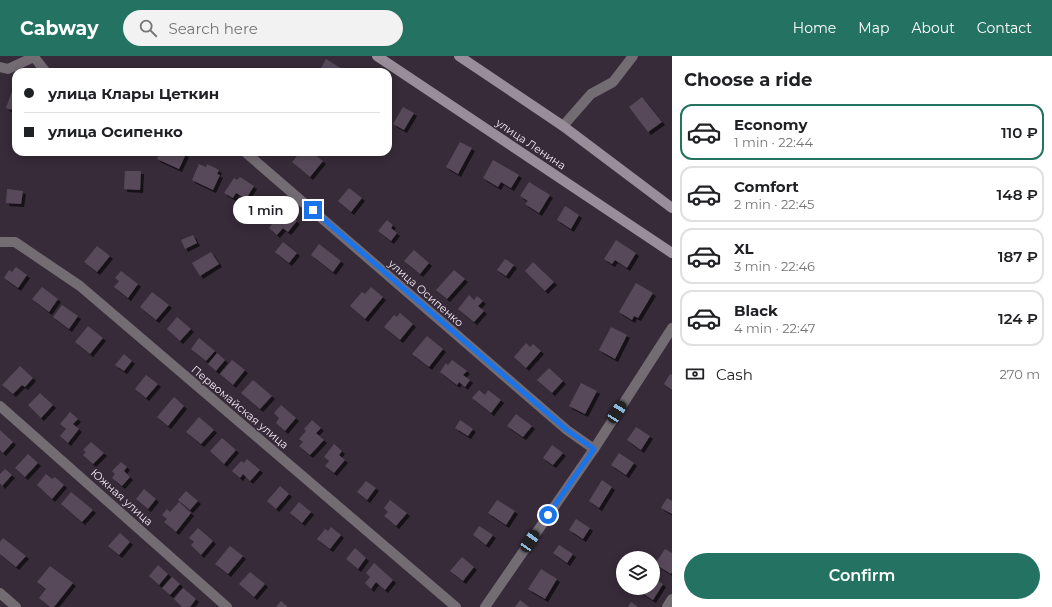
<!DOCTYPE html>
<html lang="en">
<head>
<meta charset="utf-8">
<style>
  body { margin:0; font-family:Montserrat,sans-serif; background:#f2f2f2; color:#202124; height:100vh; display:flex; flex-direction:column; font-size:15px; white-space:nowrap }
  * { box-sizing:border-box; margin:0 }
  p { font-size:13px; color:#757577 }
  .icon { flex:none; width:22px; height:22px; fill:none; stroke:currentColor; stroke-width:2; stroke-linecap:round; stroke-linejoin:round }
  .map { position:relative; flex:1; overflow:hidden }
  .sheet { display:flex; flex-direction:column; background:#fff; width:380px }
  .sheet>* { flex:none }
  .hud { position:absolute; left:12px; top:12px; width:380px; height:88px; border-radius:12px; box-shadow:0 2px 10px #0003; display:grid; align-content:center; height:88px; padding:0 12px; background:#fff }
  .controls { position:absolute; left:616px; top:495px; display:grid; gap:8px }
  .controls a { display:grid; place-items:center; width:44px; height:44px; border-radius:50%; background:#fff; box-shadow:0 2px 10px #0003; font-size:20px }
  .end { position:absolute; width:18px; height:18px; margin:-9px; border:5px solid #1a73e8; background:#fff; box-shadow:0 0 0 2px #fff }
  .from { border-radius:50% }
  .bubble { position:absolute; height:28px; border-radius:14px; background:#fff; box-shadow:0 2px 10px #0003; font-size:13px; font-weight:600; line-height:28px; text-align:center }
  .car { position:absolute; width:12px; height:24px; margin:-12px -6px; border-radius:5px; box-shadow:0 0 3px 1px #0007; background:linear-gradient(#222 24%,#8ab4d8 0 40%,#222 0 76%,#8ab4d8 0 86%,#222 0) }
  .hud b { display:flex; align-items:center; gap:14px; height:38px; font-size:15px }
  .hud b+b { border-top:1px solid #e0e0e0 }
  .hud i { width:10px; height:10px; background:#202124 }
  ul { padding:0; list-style:none }
  li { display:flex; align-items:center; gap:12px; height:56px; margin:0 8px 6px; padding:0 4px; border:2px solid #e0e0e0; border-radius:12px }
  li div { flex:1 }
  li b { display:block; font-size:15px }
  li em { font-style:normal; font-weight:600 }
  li.selected { border-color:#237262 }
  li>.icon { width:36px; height:36px; stroke-width:1.5 }
  h2 { padding:0 12px; font-size:18px; line-height:48px }
  .pay { display:flex; align-items:center; gap:10px; height:44px; padding:0 12px; font-size:15px }
  .pay p { margin-inline-start:auto }
  .button { display:flex; gap:8px; margin-top:auto; padding:8px 12px }
  .button a { flex:1; height:46px; border-radius:24px; background:#237262; color:#fff; font-size:16px; font-weight:600; line-height:46px; text-align:center }
  header { display:flex; align-items:center; gap:24px; box-sizing:border-box; height:56px; padding:0 20px; background:#237262; color:#fff }
  header strong { font-size:19px }
  nav { display:flex; gap:22px; margin-inline-start:auto; font-size:14px }
  .search { width:280px; height:36px; background:#f2f2f2; display:flex; align-items:center; gap:10px; box-sizing:border-box; padding:0 14px; border-radius:22px; color:#757577; font-size:15px }
  main { display:flex; flex:1; min-height:0 }
  .map>svg:first-child { display:block }
  .building { fill:#58495a; filter:url(#shadow) }
  .lines { fill:none; stroke-linecap:round; stroke-linejoin:round }
  .street { stroke:#736c73; stroke-width:10 }
  .secondary { stroke:#988d99; stroke-width:10 }
  .route { stroke:#1a73e8; stroke-width:5 }
  .labels { text-anchor:middle; stroke-width:3; stroke-linejoin:round; paint-order:stroke }
  .street-label { font-size:11px; fill:#f0e7f1; stroke:#372a39 }
</style>
</head>
<body>
<header>
<strong>Cabway</strong>
<div class="search"><svg class="icon" aria-label="search" viewBox="0 0 24 24"><circle cx="10" cy="10" r="6"/><path d="M15 15l6 6"/></svg>Search here</div>
<nav><a>Home</a><a>Map</a><a>About</a><a>Contact</a></nav>
</header>
<main>
<div class="map">
<svg width="672" height="551" viewBox="0 0 672 551">
  <defs>
    <filter id="shadow"><feDropShadow dx="3" dy="3" stdDeviation="0" flood-color="#0009"/></filter>
  </defs>
  <rect width="100%" height="100%" fill="#372a39"/>
  <!-- building -->
  <g class="building">
    <polygon points="326,3 347,16 319,16"/>
    <polygon points="12,35 16,37 16,55 6,52"/>
    <polygon points="642,41 662,66 648,76 629,51"/>
    <polygon points="403,51 414,57 404,74 393,68"/>
    <polygon points="460,86 472,92 458,118 446,111"/>
    <polygon points="160,96 180,96 186,98 179,113 157,103"/>
    <polygon points="300,96 311,96 323,105 310,121 292,106"/>
    <polygon points="493,104 519,119 511,132 501,126 498,131 483,122"/>
    <polygon points="199,108 206,111 207,108 219,114 217,118 220,119 213,134 192,124"/>
    <polygon points="125,115 141,115 140,134 124,133"/>
    <polygon points="240,121 254,130 246,143 236,137 233,142 224,137 234,122 237,124"/>
    <polygon points="529,126 550,139 539,157 525,148 528,145 520,140"/>
    <polygon points="349,132 362,142 351,156 338,145"/>
    <polygon points="7,133 23,135 21,148 6,147"/>
    <polygon points="565,150 579,159 571,173 557,164"/>
    <polygon points="283,154 297,165 288,176 283,172 277,179 269,172"/>
    <polygon points="387,164 393,169 391,172 397,177 391,185 378,175"/>
    <polygon points="193,179 197,187 185,193 181,184"/>
    <polygon points="616,184 636,197 627,212 615,204 612,208 604,203"/>
    <polygon points="283,186 297,197 289,207 275,196"/>
    <polygon points="319,188 341,205 333,216 311,199"/>
    <polygon points="97,190 110,200 97,216 84,206"/>
    <polygon points="414,194 429,207 420,218 404,205"/>
    <polygon points="211,196 219,208 200,220 192,207"/>
    <polygon points="505,203 514,209 506,220 497,214"/>
    <polygon points="533,206 554,226 545,235 525,215"/>
    <polygon points="16,211 27,219 18,232 4,222 9,214 12,216"/>
    <polygon points="454,214 465,223 447,243 436,234"/>
    <polygon points="121,215 138,228 128,242 114,231 119,225 115,222"/>
    <polygon points="636,227 653,237 638,262 634,260 632,264 619,256"/>
    <polygon points="42,231 58,243 49,256 32,243"/>
    <polygon points="371,231 383,241 365,263 350,250 362,236 365,238"/>
    <polygon points="152,236 169,249 156,264 140,251"/>
    <polygon points="469,239 474,244 477,240 483,245 478,250 484,255 474,266 458,253"/>
    <polygon points="62,249 78,260 69,273 53,261"/>
    <polygon points="400,257 413,268 400,284 384,271 394,259 397,261"/>
    <polygon points="177,261 191,273 180,285 167,273"/>
    <polygon points="88,270 103,282 90,298 75,286"/>
    <polygon points="611,271 627,279 615,303 599,294"/>
    <polygon points="427,280 443,293 429,311 412,298"/>
    <polygon points="199,282 215,295 206,305 191,293"/>
    <polygon points="526,287 530,291 533,288 541,295 526,312 514,301"/>
    <polygon points="217,297 225,304 216,315 208,308"/>
    <polygon points="124,298 132,305 124,315 115,309"/>
    <polygon points="232,304 245,314 233,329 220,318"/>
    <polygon points="452,304 467,315 463,319 470,324 465,331 459,326 457,329 440,316 446,307 448,309"/>
    <polygon points="20,310 33,322 25,331 22,329 13,338 2,329"/>
    <polygon points="549,312 563,325 552,337 537,324"/>
    <polygon points="670,318 672,319 672,334 664,328"/>
    <polygon points="146,319 158,328 146,342 135,333"/>
    <polygon points="253,324 272,340 260,353 241,337"/>
    <polygon points="581,327 597,335 585,358 569,350"/>
    <polygon points="479,334 485,339 488,334 501,344 491,357 472,342"/>
    <polygon points="40,337 53,349 41,362 28,349"/>
    <polygon points="174,341 184,350 168,370 157,361"/>
    <polygon points="281,349 296,362 285,375 276,367 279,362 274,357"/>
    <polygon points="70,356 78,363 73,368 79,373 68,387 60,380 66,373 60,368"/>
    <polygon points="516,358 532,370 523,381 507,370"/>
    <polygon points="199,361 214,374 201,388 186,376"/>
    <polygon points="312,364 321,372 316,377 324,384 310,399 299,390 303,386 299,383 306,375 304,373"/>
    <polygon points="460,364 473,373 468,380 455,372"/>
    <polygon points="636,371 650,380 641,394 627,384"/>
    <polygon points="0,374 13,386 3,397 0,394"/>
    <polygon points="222,382 236,394 224,408 210,395"/>
    <polygon points="91,386 104,397 93,408 83,399 86,396 83,394"/>
    <polygon points="334,388 342,395 339,399 345,404 334,417 325,410 329,405 324,401"/>
    <polygon points="552,389 563,397 553,409 543,402"/>
    <polygon points="619,397 634,407 626,419 611,409"/>
    <polygon points="28,398 38,407 25,421 15,412"/>
    <polygon points="247,403 260,414 250,425 243,418 240,422 232,415 241,405 244,407"/>
    <polygon points="121,406 127,411 124,415 130,421 122,430 112,422 115,418 112,415"/>
    <polygon points="5,413 12,419 2,430 0,427 0,418"/>
    <polygon points="46,418 52,423 55,421 64,429 52,443 37,429"/>
    <polygon points="602,424 612,431 599,452 589,445"/>
    <polygon points="366,425 376,432 367,444 357,436"/>
    <polygon points="280,430 289,438 276,453 267,445"/>
    <polygon points="144,433 156,443 148,453 136,443"/>
    <polygon points="186,435 198,445 190,454 178,444"/>
    <polygon points="71,436 93,454 82,466 61,448"/>
    <polygon points="667,442 672,445 672,458 661,452"/>
    <polygon points="390,444 407,457 396,470 384,460 388,456 384,452"/>
    <polygon points="497,444 515,455 506,469 488,457"/>
    <polygon points="179,446 191,457 176,476 164,466 167,463 162,459 167,453 170,456"/>
    <polygon points="299,446 311,456 302,467 290,457"/>
    <polygon points="576,463 590,472 583,483 569,474"/>
    <polygon points="479,470 493,479 486,489 473,479"/>
    <polygon points="331,471 341,479 330,493 317,483 325,473 328,475"/>
    <polygon points="198,472 213,485 201,499 191,489 194,486 189,482"/>
    <polygon points="120,477 130,486 119,499 108,490"/>
    <polygon points="3,482 26,500 16,511 0,498 0,486"/>
    <polygon points="559,489 573,498 567,507 553,497"/>
    <polygon points="230,490 243,500 228,518 215,508"/>
    <polygon points="355,492 366,502 358,513 346,503"/>
    <polygon points="665,493 672,497 672,516 671,518 655,508"/>
    <polygon points="462,501 474,511 463,525 450,515"/>
    <polygon points="374,507 393,524 385,534 376,526 371,533 365,527 370,521 366,517"/>
    <polygon points="158,509 168,518 159,529 149,520"/>
    <polygon points="50,510 73,527 54,551 50,551 39,542 46,533 37,526"/>
    <polygon points="541,513 557,523 545,543 528,533"/>
    <polygon points="250,516 265,528 254,541 239,528"/>
    <polygon points="172,521 180,528 170,539 162,532"/>
    <polygon points="653,522 663,528 653,544 637,534 638,532 653,532"/>
    <polygon points="183,532 196,543 190,551 182,551 174,543"/>
    <polygon points="520,544 529,551 515,551"/>
    <polygon points="281,545 288,551 276,551"/>
    <polygon points="631,546 638,551 628,551"/>
  </g>
  <g class="lines">
    <!-- street -->
    <g class="street">
      <polyline points="0,11 8,13 34,1 46,16"/>
      <polyline points="563,70 591,38 613,26 633,0"/>
      <polyline points="245,96 567,374 594,393"/>
      <polyline points="0,186 15,186 80,230 456,551"/>
      <polyline points="0,350 227,551"/>
      <polyline points="0,537 16,551"/>
      <polyline points="485,551 594,393 672,272"/>
      <polyline points="667,551 672,543"/>
    </g>
    <!-- secondary -->
    <g class="secondary">
      <polyline points="377,0 672,197"/>
      <polyline points="459,0 563,70 672,152"/>
    </g>
  </g>
  <g class="lines">
    <!-- route -->
    <polyline class="route" points="313,154 567,374 594,393 548,459"/>
  </g>
  <g class="labels">
    <!-- street labels -->
    <g class="street-label">
      <text transform="translate(531 88) rotate(34)" y="4">улица Ленина</text>
      <text transform="translate(426 237) rotate(41)" y="4">улица Осипенко</text>
      <text transform="translate(240 351) rotate(40)" y="4">Первомайская улица</text>
      <text transform="translate(122 441) rotate(42)" y="4">Южная улица</text>
    </g>
  </g>
</svg>
<div class="controls">
<a><svg class="icon" aria-label="layers" viewBox="0 0 24 24"><path d="M12 4l9 5-9 5-9-5zM3 14l9 5 9-5"/></svg></a>
</div>
<i class="end from" style="left:548px;top:459px"></i>
<i class="end" style="left:313px;top:154px"></i>
<div class="bubble" style="left:233px;top:140px;width:66px">1 min</div>
<i class="car" style="left:617px;top:356px;rotate:33deg"></i>
<i class="car" style="left:530px;top:485px;rotate:34deg"></i>
<div class="hud">
<b><i class="from"></i>улица Клары Цеткин</b>
<b><i></i>улица Осипенко</b>
</div>
</div>
<section class="sheet">
<h2>Choose a ride</h2>
<ul>
<li class="selected"><svg class="icon" aria-label="car" viewBox="0 0 24 24"><path d="M5 17H2v-5l4-1 3-4h7l3 4 3 1v5h-3M9 17h6M6 11h13"/><circle cx="7" cy="17" r="2"/><circle cx="17" cy="17" r="2"/></svg><div><b>Economy</b><p>1 min · 22:44</p></div><em>110 ₽</em></li>
<li><svg class="icon" aria-label="car" viewBox="0 0 24 24"><path d="M5 17H2v-5l4-1 3-4h7l3 4 3 1v5h-3M9 17h6M6 11h13"/><circle cx="7" cy="17" r="2"/><circle cx="17" cy="17" r="2"/></svg><div><b>Comfort</b><p>2 min · 22:45</p></div><em>148 ₽</em></li>
<li><svg class="icon" aria-label="car" viewBox="0 0 24 24"><path d="M5 17H2v-5l4-1 3-4h7l3 4 3 1v5h-3M9 17h6M6 11h13"/><circle cx="7" cy="17" r="2"/><circle cx="17" cy="17" r="2"/></svg><div><b>XL</b><p>3 min · 22:46</p></div><em>187 ₽</em></li>
<li><svg class="icon" aria-label="car" viewBox="0 0 24 24"><path d="M5 17H2v-5l4-1 3-4h7l3 4 3 1v5h-3M9 17h6M6 11h13"/><circle cx="7" cy="17" r="2"/><circle cx="17" cy="17" r="2"/></svg><div><b>Black</b><p>4 min · 22:47</p></div><em>124 ₽</em></li>
</ul>
<div class="pay"><svg class="icon" aria-label="cash" viewBox="0 0 24 24"><path d="M3 7h18v10H3z"/><circle cx="12" cy="12" r="2"/></svg>Cash<p>270 m</p></div>
<div class="button"><a>Confirm</a></div>
</section>
</main>
</body>
</html>
